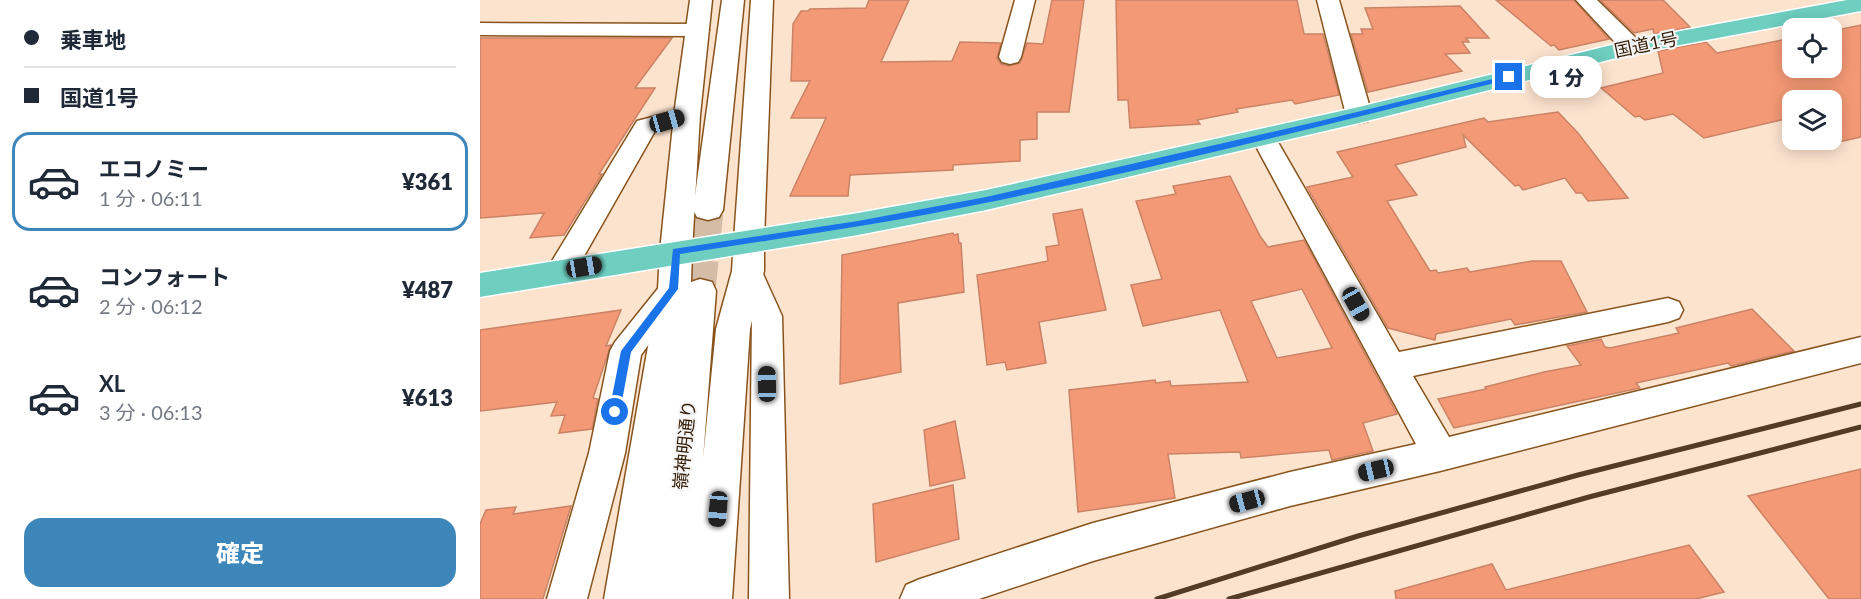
<!DOCTYPE html>
<html lang="ja">
<head>
<meta charset="utf-8">
<style>
  body { margin:0; font-family:Lato,"Noto Sans JP",sans-serif; background:#f2f2f3; color:#1f2937; height:100vh; display:flex; flex-direction:column; font-size:22px; white-space:nowrap }
  * { box-sizing:border-box; margin:0 }
  p { font-size:20px; color:#747a83 }
  .icon { flex:none; width:33px; height:33px; fill:none; stroke:currentColor; stroke-width:2; stroke-linecap:round; stroke-linejoin:round }
  .map { position:relative; flex:1; overflow:hidden }
  .panel { display:flex; flex-direction:column; background:#fff; width:480px }
  .panel>* { flex:none }
  .top-card { display:grid; align-content:center; height:132px; padding:0 24px; background:#fff }
  .controls { position:absolute; left:1302px; top:18px; display:grid; gap:12px }
  .controls a { display:grid; place-items:center; width:60px; height:60px; border-radius:12px; background:#fff; box-shadow:0 3px 15px #0003; font-size:30px }
  .end { position:absolute; width:27px; height:27px; margin:-14px; border:8px solid #1a73e8; background:#fff; box-shadow:0 0 0 3px #fff }
  .from { border-radius:50% }
  .bubble { position:absolute; height:42px; border-radius:18px; background:#fff; box-shadow:0 3px 15px #0003; font-size:20px; font-weight:800; line-height:42px; text-align:center }
  .car { position:absolute; width:18px; height:36px; margin:-18px -9px; border-radius:8px; box-shadow:0 0 4px 2px #0007; background:linear-gradient(#222 24%,#8ab4d8 0 40%,#222 0 76%,#8ab4d8 0 86%,#222 0) }
  .top-card b { display:flex; align-items:center; gap:21px; height:57px; font-size:22px }
  .top-card b+b { border-top:2px solid #e0e1e3 }
  .top-card i { width:15px; height:15px; background:#1f2937 }
  ul { padding:0; list-style:none }
  li { display:flex; align-items:center; gap:18px; height:99px; margin:0 12px 9px; padding:0 12px; border:3px solid transparent; border-radius:18px }
  li div { flex:1 }
  li b { display:block; font-size:22px }
  li em { font-style:normal; font-weight:800 }
  li.on { border-color:#3c86ba }
  li>.icon { width:54px; height:54px; stroke-width:1.5 }
  .action { display:flex; gap:12px; margin-top:auto; padding:12px 24px }
  .action a { flex:1; height:69px; border-radius:18px; background:#3c86ba; color:#fff; font-size:24px; font-weight:800; line-height:69px; text-align:center }
  main { display:flex; flex:1; min-height:0 }
  .map>svg:first-child { display:block }
  .building { fill:#f49975; stroke:#ca8366; stroke-width:1.5; fill-rule:evenodd }
  .lines { fill:none; stroke-linecap:round; stroke-linejoin:round }
  .tertiary-tunnel { stroke:#d4bca6; stroke-width:31; stroke-dasharray:31 16; stroke-linecap:butt }
  .minor-casing { stroke:#88531d; stroke-width:3 }
  .tertiary-casing { stroke:#88531d; stroke-width:3 }
  .secondary-casing { stroke:#88531d; stroke-width:3 }
  .trunk-casing { stroke:#fff; stroke-width:3 }
  .minor { fill:#fff; fill-rule:evenodd }
  .tertiary { fill:#fff; fill-rule:evenodd }
  .secondary { fill:#fff; fill-rule:evenodd }
  .trunk { fill:#6ecec0; fill-rule:evenodd }
  .rail { stroke:#533c26; stroke-width:5 }
  .route { fill:#1a73e8 }
  .labels { text-anchor:middle; stroke-width:4.5; stroke-linejoin:round; paint-order:stroke }
  .street-label { font-size:18px; fill:#351e08; stroke:#f5f5f5 }
</style>
</head>
<body>
<main>
<section class="panel">
<div class="top-card">
<b><i class="from"></i>乗車地</b>
<b><i></i>国道1号</b>
</div>
<ul>
<li class="on"><svg class="icon" aria-label="car" viewBox="0 0 24 24"><path d="M5 17H2v-5l4-1 3-4h7l3 4 3 1v5h-3M9 17h6M6 11h13"/><circle cx="7" cy="17" r="2"/><circle cx="17" cy="17" r="2"/></svg><div><b>エコノミー</b><p>1 分 · 06:11</p></div><em>¥361</em></li>
<li><svg class="icon" aria-label="car" viewBox="0 0 24 24"><path d="M5 17H2v-5l4-1 3-4h7l3 4 3 1v5h-3M9 17h6M6 11h13"/><circle cx="7" cy="17" r="2"/><circle cx="17" cy="17" r="2"/></svg><div><b>コンフォート</b><p>2 分 · 06:12</p></div><em>¥487</em></li>
<li><svg class="icon" aria-label="car" viewBox="0 0 24 24"><path d="M5 17H2v-5l4-1 3-4h7l3 4 3 1v5h-3M9 17h6M6 11h13"/><circle cx="7" cy="17" r="2"/><circle cx="17" cy="17" r="2"/></svg><div><b>XL</b><p>3 分 · 06:13</p></div><em>¥613</em></li>
</ul>
<div class="action"><a>確定</a></div>
</section>
<div class="map">
<svg width="1381" height="599" viewBox="0 0 1381 599">
  <rect width="100%" height="100%" fill="#fce3ce"/>
  <!-- building -->
  <g class="building">
    <polygon points="389,0 429,0 401,62 472,61 480,42 521,43 517,58 521,64 529,66 540,63 547,43 563,44 572,0 604,0 589,112 557,112 557,139 540,140 540,161 473,165 473,170 370,175 368,196 310,196 346,118 311,118 330,81 311,81 313,24 321,11 328,11 330,9 386,8"/>
    <polygon points="636,0 817,0 824,34 843,34 859,95 815,104 812,100 756,109 758,112 717,120 720,124 650,128 648,100 638,100"/>
    <polygon points="1016,0 1094,0 1129,39 1079,50 1074,45 1071,46"/>
    <polygon points="1120,0 1183,0 1210,27 1174,34 1173,29 1154,33"/>
    <polygon points="980,6 1009,38 986,38 989,42 982,42 990,53 965,54 982,71 888,92 871,34 883,34 881,29 893,29 885,8"/>
    <polygon points="1381,25 1381,137 1341,146 1332,140 1352,140 1352,100 1312,100 1312,125 1305,119 1224,138 1193,114 1165,120 1159,116 1155,117 1121,88 1183,73 1178,51 1226,42 1237,53 1312,38 1312,68 1352,68 1352,31"/>
    <polygon points="0,38 192,38 155,88 175,88 119,174 122,174 84,235 50,238 64,213 0,218"/>
    <polygon points="1078,112 1098,133 1148,198 1108,201 1102,193 1096,193 1085,178 1043,190 1039,185 1035,186 983,135 986,147 915,165 937,195 907,201 950,271 956,270 958,273 987,268 990,272 1052,261 1081,261 1107,312 1035,325 1031,319 956,334 955,340 908,328 827,187 873,177 857,152 1004,118 1008,122"/>
    <path d="M750,176L780,236L788,247L824,240L917,414L883,423L893,451L852,460L849,450L761,458L760,452L688,454L695,498L598,512L589,390L675,380L676,383L690,381L691,386L768,382L740,310L663,326L651,285L682,279L656,201L696,194L693,186ZM822,289L852,348L797,358L771,301Z"/>
    <polygon points="602,209 626,310 559,322 566,363 527,370 525,362 507,365 497,275 568,261 566,247 579,245 573,214"/>
    <polygon points="473,233 474,235 478,234 479,243 481,243 484,292 418,303 421,372 360,384 362,255"/>
    <polygon points="1272,309 1314,351 1251,366 1248,363 1156,383 1160,388 974,428 958,399 1006,389 1005,387 1064,372 1101,365 1087,346 1121,339 1125,347 1130,348 1199,333 1196,328"/>
    <polygon points="141,310 126,346 131,345 113,398 118,399 112,429 79,433 85,415 71,416 77,402 0,411 0,330"/>
    <polygon points="475,421 485,478 450,486 444,430"/>
    <polygon points="1381,469 1381,599 1349,599 1268,496"/>
    <polygon points="473,485 479,539 396,562 393,504"/>
    <polygon points="91,506 63,599 0,599 0,524 6,510 36,507 33,514"/>
    <polygon points="1209,545 1244,592 1216,599 916,599 915,591 1012,564 1026,590"/>
  </g>
  <g class="lines">
    <!-- tertiary-tunnel -->
    <polyline class="tertiary-tunnel" points="220,291 228,210"/>
    <defs>
      <g id="minor">
        <polygon points="535,0 555,0 541,57 538,62 530,64 522,62 519,57"/>
        <polygon points="1096,0 1117,0 1160,42 1163,47 1160,52 1152,53 1144,52"/>
        <polygon points="0,23 218,24 225,26 229,30 225,34 218,36 0,35"/>
        <polygon points="207,108 215,110 219,115 215,120 175,131 91,279 81,282 71,279 66,271 157,121"/>
        <polygon points="783,129 792,132 795,137 919,352 1188,298 1199,302 1203,310 1199,318 1188,322 933,376 969,437 1381,337 1381,363 960,471 810,506 613,561 499,599 420,599 426,585 440,579 613,523 810,472 936,444 771,137 774,132"/>
        <polygon points="268,260 278,263 302,316 309,599 269,599 272,316 253,271 258,263"/>
        <polygon points="194,278 204,281 209,289 161,355 145,453 107,599 67,599 109,453 130,351 135,342 184,281"/>
      </g>
      <g id="tertiary">
        <polygon points="242,0 264,0 243,210 239,217 228,220 217,217 213,210"/>
        <polygon points="837,0 859,0 892,115 888,121 879,123 870,121 866,115"/>
        <polygon points="269,229 280,232 284,240 284,271 270,329 252,599 124,599 178,289 180,251 185,243 196,240 207,243 212,251 211,282 220,279 232,282 236,291 223,459 236,329 252,271 254,240 258,232"/>
      </g>
      <g id="secondary">
        <polygon points="210,0 232,0 220,115 212,251 207,259 196,262 185,259 180,251 194,115"/>
        <polygon points="271,0 293,0 284,240 280,248 269,251 258,248 254,240"/>
      </g>
      <polygon id="trunk" points="1367,0 1381,0 1381,11 1152,54 879,123 506,210 378,235 0,297 0,273 378,213 506,190 879,107 1152,40"/>
    </defs>
    <!-- minor casing -->
    <use href="#minor" class="minor-casing"/>
    <!-- tertiary casing -->
    <use href="#tertiary" class="tertiary-casing"/>
    <!-- secondary casing -->
    <use href="#secondary" class="secondary-casing"/>
    <!-- trunk casing -->
    <use href="#trunk" class="trunk-casing"/>
    <!-- minor -->
    <use href="#minor" class="minor"/>
    <!-- tertiary -->
    <use href="#tertiary" class="tertiary"/>
    <!-- secondary -->
    <use href="#secondary" class="secondary"/>
    <!-- trunk -->
    <use href="#trunk" class="trunk"/>
    <!-- rail -->
    <g class="rail">
      <polyline points="677,599 878,536 1098,475 1381,404"/>
      <polyline points="749,599 1109,497 1381,427"/>
    </g>
  </g>
  <!-- route -->
  <path class="route" d="M1029,75L1031,79C856,122 681,167 505,203C404,224 302,238 200,254L198,289L151,352L140,412L135,417L129,412L141,351L189,288L193,249L378,221L506,197L840,121Z"/>
  <g class="labels">
    <!-- street labels -->
    <g class="street-label">
      <text transform="translate(1166 45) rotate(-12)" y="6">国道1号</text>
      <text transform="translate(205 445) rotate(-84)" y="6">嶺神明通り</text>
    </g>
  </g>
</svg>
<div class="controls">
<a><svg class="icon" aria-label="locate" viewBox="0 0 24 24"><circle cx="12" cy="12" r="6"/><path d="M12 2v4M12 18v4M2 12h4M18 12h4"/></svg></a>
<a><svg class="icon" aria-label="layers" viewBox="0 0 24 24"><path d="M12 4l9 5-9 5-9-5zM3 14l9 5 9-5"/></svg></a>
</div>
<i class="end from" style="left:135px;top:412px"></i>
<i class="end" style="left:1029px;top:77px"></i>
<div class="bubble" style="left:1050px;top:56px;width:72px">1 分</div>
<i class="car" style="left:187px;top:121px;rotate:74deg"></i>
<i class="car" style="left:104px;top:267px;rotate:80deg"></i>
<i class="car" style="left:876px;top:304px;rotate:151deg"></i>
<i class="car" style="left:287px;top:384px;rotate:359deg"></i>
<i class="car" style="left:896px;top:470px;rotate:257deg"></i>
<i class="car" style="left:767px;top:501px;rotate:255deg"></i>
<i class="car" style="left:238px;top:509px;rotate:185deg"></i>
</div>
</main>
</body>
</html>
